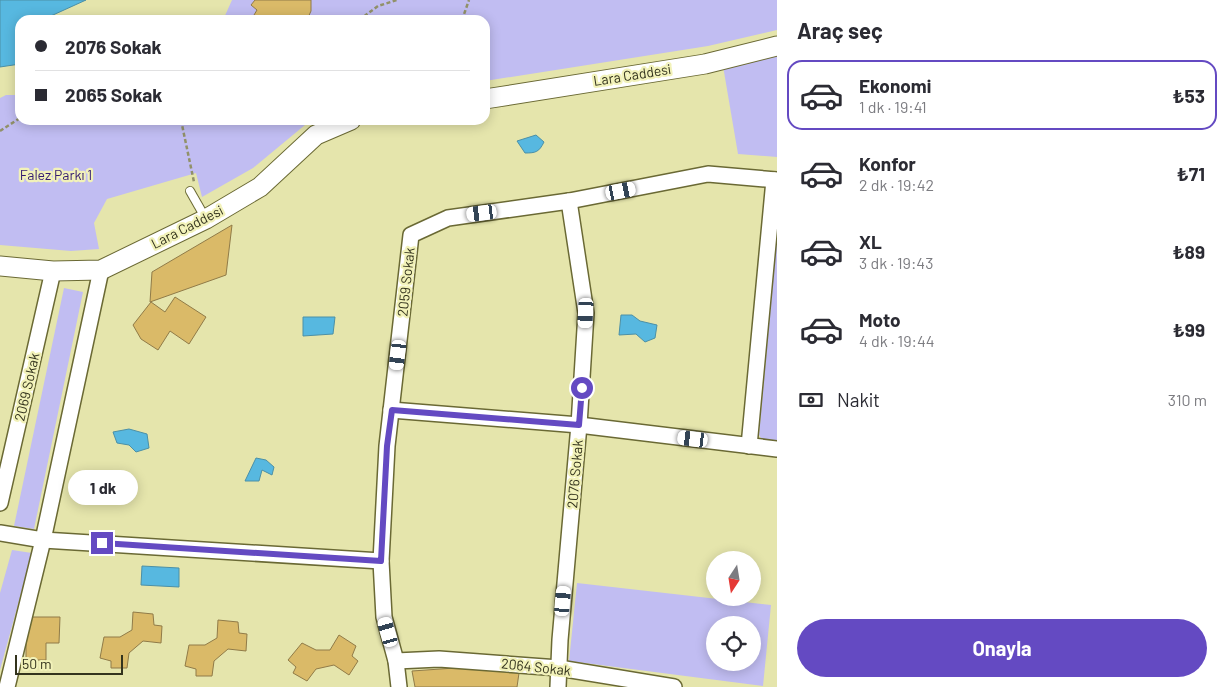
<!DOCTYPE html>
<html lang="tr">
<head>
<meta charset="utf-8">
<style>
  body { margin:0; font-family:Barlow,sans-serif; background:#f2f2f3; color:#2b2b33; height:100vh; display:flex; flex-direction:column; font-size:19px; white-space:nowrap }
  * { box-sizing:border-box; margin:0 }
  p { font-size:16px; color:#7c7c81 }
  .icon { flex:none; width:28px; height:28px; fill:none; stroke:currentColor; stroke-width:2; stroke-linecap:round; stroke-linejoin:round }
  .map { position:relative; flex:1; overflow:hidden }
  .sheet { display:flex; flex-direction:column; background:#fff; width:450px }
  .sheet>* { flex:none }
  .guide { position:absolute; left:15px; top:15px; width:475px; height:110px; border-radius:15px; box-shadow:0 2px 12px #0003; display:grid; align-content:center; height:110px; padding:0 20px; background:#fff }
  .needle { width:32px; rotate:192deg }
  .controls { position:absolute; left:706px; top:551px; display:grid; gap:10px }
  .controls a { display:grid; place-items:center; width:55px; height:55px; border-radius:50%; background:#fff; box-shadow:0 2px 12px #0003; font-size:25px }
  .scale { position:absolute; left:15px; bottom:12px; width:108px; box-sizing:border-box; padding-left:5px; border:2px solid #33331d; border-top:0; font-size:14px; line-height:18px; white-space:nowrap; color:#33331d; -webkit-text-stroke:4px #f2f2b9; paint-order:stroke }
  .end { position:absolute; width:22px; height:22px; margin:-11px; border:6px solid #644ac2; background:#fff; box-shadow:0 0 0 2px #fff }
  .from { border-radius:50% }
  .bubble { position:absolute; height:35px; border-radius:18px; background:#fff; box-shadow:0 2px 12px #0003; font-size:16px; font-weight:700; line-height:35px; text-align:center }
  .car { position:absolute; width:15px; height:30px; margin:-15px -8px; border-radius:6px; box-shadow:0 0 4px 1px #0007; background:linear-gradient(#fff 24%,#345 0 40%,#fff 0 76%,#345 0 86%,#fff 0) }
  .guide b { display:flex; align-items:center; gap:18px; height:48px; font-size:19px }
  .guide b+b { border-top:1px solid #e1e1e2 }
  .guide i { width:12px; height:12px; background:#2b2b33 }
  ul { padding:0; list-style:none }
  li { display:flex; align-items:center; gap:15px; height:70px; margin:0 10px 8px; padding:0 10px; border:2px solid transparent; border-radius:15px }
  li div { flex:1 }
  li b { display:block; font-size:19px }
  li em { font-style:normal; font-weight:700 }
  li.current { border-color:#644ac2 }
  li>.icon { width:45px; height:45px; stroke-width:1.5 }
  h2 { padding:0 20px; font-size:22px; line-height:60px }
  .pay { display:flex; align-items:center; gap:12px; height:55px; padding:0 20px; font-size:19px }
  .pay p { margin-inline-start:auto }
  .primary-button { display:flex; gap:10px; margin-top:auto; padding:10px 20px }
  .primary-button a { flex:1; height:58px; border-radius:30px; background:#644ac2; color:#fff; font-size:20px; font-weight:700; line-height:58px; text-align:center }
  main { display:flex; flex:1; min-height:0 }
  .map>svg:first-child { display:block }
  .green { fill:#c1bdf2; fill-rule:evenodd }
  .water { fill:#57b8e0; stroke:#4c90a6 }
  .building { fill:#daba68; stroke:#907b48 }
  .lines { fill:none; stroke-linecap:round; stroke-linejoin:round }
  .service-casing { stroke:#6a6934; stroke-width:10 }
  .minor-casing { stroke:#6a6934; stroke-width:18 }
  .tertiary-casing { stroke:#6a6934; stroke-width:21 }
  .path { stroke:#919169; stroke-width:2.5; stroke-dasharray:4 2.5; stroke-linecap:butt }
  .service { stroke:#fff; stroke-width:8 }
  .minor { stroke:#fff; stroke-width:15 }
  .tertiary { stroke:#fff; stroke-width:19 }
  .route { stroke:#644ac2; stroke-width:6 }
  .labels { text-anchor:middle; stroke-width:4.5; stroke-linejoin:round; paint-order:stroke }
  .street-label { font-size:14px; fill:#33331d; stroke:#f2f2b9 }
  .park-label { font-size:14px; fill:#321a70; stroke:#f2f2b9 }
</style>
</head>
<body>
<main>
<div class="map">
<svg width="777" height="687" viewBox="0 0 777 687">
  <rect width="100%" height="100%" fill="#e5e5ac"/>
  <!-- green -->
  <g class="green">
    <polygon points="232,0 777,0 777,30 708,46 485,81 485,20 223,20"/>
    <polygon points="777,54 777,157 738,154 723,66"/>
    <polygon points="6,95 20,95 20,120 311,120 253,168 202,197 196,173 107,199 94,223 99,249 71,251 0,245 0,98"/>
    <polygon points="777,235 777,442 763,441 759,435"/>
    <polygon points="64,288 83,292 34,529 14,526"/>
    <polygon points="12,550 32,553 0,670 0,593"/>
    <path d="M577,583L771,605L763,686L569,661ZM715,625H752V662H715Z"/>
  </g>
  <!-- water -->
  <g class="water">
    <polygon points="0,0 86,0 42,20 20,20 20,64 0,67"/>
    <path d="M536,135L544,142C539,152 536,153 525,153L517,141Z"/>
    <polygon points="621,315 632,315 640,321 657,325 655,338 645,342 636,334 619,335"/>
    <polygon points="303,317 335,317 333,334 303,336"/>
    <polygon points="129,429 147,434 149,448 136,452 129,445 117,443 113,432"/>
    <polygon points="256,458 266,460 274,467 272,475 262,470 259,481 245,481"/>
    <polygon points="142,566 179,568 179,587 141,585"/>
  </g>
  <!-- building -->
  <g class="building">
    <polygon points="255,0 311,0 311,11 307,20 251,20 257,10 251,5"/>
    <polygon points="232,225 226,275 150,302 152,272"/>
    <polygon points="175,297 206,317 189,344 170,331 158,350 141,339 133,325 151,302 165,312"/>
    <polygon points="133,612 153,614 154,625 162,626 161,643 143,641 129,653 127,668 111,668 111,661 100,658 104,637 120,637 132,630"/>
    <polygon points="26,617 60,617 59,643 46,643 46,660 26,660"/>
    <polygon points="218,620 238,622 239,633 247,634 246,651 228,649 214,661 212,676 196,676 196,669 185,666 189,645 205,645 217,638"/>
    <polygon points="339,635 356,646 352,656 358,661 349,675 334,665 316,669 307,681 293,673 296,667 288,660 302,643 316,650 330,650"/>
    <polygon points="469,667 519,673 517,687 415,687 412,671"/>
  </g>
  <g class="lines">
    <defs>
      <polyline id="service" points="190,191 206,219"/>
      <g id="minor">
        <polyline points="391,410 579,425 777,449"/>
        <polyline points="749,446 774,180"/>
        <polyline points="0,503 53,271"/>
        <polyline points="0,533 43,540 381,561"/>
        <polyline points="396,661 439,659 559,668 674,687"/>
        <polyline points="7,687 43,540 101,270"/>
        <polyline points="399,687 396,661 384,617 381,561 387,446 411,235 448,218 569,201 708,174 777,180"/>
        <polyline points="558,687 560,640 579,425 586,313 569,201"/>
      </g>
      <g id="tertiary">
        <polyline points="485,99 705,64 777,46"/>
        <polyline points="0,266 53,271 101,270 206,219 260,187 316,135 351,120"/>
      </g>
    </defs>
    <!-- service casing -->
    <use href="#service" class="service-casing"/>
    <!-- minor casing -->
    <use href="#minor" class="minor-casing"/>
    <!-- tertiary casing -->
    <use href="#tertiary" class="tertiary-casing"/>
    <!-- path -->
    <g class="path">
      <polyline points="359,20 378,6 397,0"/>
      <polyline points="462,20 469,0"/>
      <polyline points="181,120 194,182"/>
      <polyline points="0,131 20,118"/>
    </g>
    <!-- service -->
    <use href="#service" class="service"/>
    <!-- minor -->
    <use href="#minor" class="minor"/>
    <!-- tertiary -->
    <use href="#tertiary" class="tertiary"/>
  </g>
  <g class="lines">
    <!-- route -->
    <polyline class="route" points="102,543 381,561 387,446 392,410 579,425 582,388"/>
  </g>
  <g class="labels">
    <!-- street labels -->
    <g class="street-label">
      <text transform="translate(632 75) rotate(-9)" y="5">Lara Caddesi</text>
      <text transform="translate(187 227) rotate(-27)" y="5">Lara Caddesi</text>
      <text transform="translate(406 282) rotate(-84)" y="5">2059 Sokak</text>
      <text transform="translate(27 387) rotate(-77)" y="5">2069 Sokak</text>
      <text transform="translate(575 474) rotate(-85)" y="5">2076 Sokak</text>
      <text transform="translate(536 667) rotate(6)" y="5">2064 Sokak</text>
    </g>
    <!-- park labels -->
    <g class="park-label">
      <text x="56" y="180">Falez Parkı 1</text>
    </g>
  </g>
</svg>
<div class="controls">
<a><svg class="needle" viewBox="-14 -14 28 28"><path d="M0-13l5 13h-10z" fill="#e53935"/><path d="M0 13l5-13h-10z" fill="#7c7c81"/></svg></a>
<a><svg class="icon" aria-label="locate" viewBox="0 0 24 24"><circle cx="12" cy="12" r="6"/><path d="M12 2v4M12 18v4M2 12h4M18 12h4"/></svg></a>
</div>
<div class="scale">50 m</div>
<i class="end from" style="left:582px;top:388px"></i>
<i class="end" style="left:102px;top:543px"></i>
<div class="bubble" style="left:68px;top:470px;width:70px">1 dk</div>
<i class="car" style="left:621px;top:191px;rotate:79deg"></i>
<i class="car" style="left:482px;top:213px;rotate:263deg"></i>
<i class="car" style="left:586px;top:313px;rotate:183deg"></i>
<i class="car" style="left:398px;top:355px;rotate:187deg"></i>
<i class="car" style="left:693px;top:439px;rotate:277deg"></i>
<i class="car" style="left:563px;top:601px;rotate:5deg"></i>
<i class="car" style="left:388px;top:632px;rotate:344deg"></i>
<div class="guide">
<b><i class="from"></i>2076 Sokak</b>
<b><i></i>2065 Sokak</b>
</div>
</div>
<section class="sheet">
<h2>Araç seç</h2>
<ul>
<li class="current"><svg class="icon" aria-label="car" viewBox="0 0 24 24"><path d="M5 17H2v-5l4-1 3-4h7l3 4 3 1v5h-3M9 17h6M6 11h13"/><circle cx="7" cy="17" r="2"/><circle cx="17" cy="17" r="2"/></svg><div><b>Ekonomi</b><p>1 dk · 19:41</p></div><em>₺53</em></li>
<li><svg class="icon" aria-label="car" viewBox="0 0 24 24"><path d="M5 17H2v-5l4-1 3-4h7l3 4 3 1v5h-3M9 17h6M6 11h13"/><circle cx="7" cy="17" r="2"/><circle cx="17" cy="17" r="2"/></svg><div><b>Konfor</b><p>2 dk · 19:42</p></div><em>₺71</em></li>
<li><svg class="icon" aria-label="car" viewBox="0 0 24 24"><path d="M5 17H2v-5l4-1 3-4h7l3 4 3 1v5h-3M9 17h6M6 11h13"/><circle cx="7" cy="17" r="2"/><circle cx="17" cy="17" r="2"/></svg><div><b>XL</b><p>3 dk · 19:43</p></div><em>₺89</em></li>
<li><svg class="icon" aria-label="car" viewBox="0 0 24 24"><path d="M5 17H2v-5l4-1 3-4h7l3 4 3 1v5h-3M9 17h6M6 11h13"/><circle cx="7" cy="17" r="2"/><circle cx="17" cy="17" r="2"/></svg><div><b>Moto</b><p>4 dk · 19:44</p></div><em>₺99</em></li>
</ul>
<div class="pay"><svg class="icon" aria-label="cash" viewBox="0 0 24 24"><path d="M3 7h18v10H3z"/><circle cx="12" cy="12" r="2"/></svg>Nakit<p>310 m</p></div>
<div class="primary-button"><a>Onayla</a></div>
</section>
</main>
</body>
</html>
